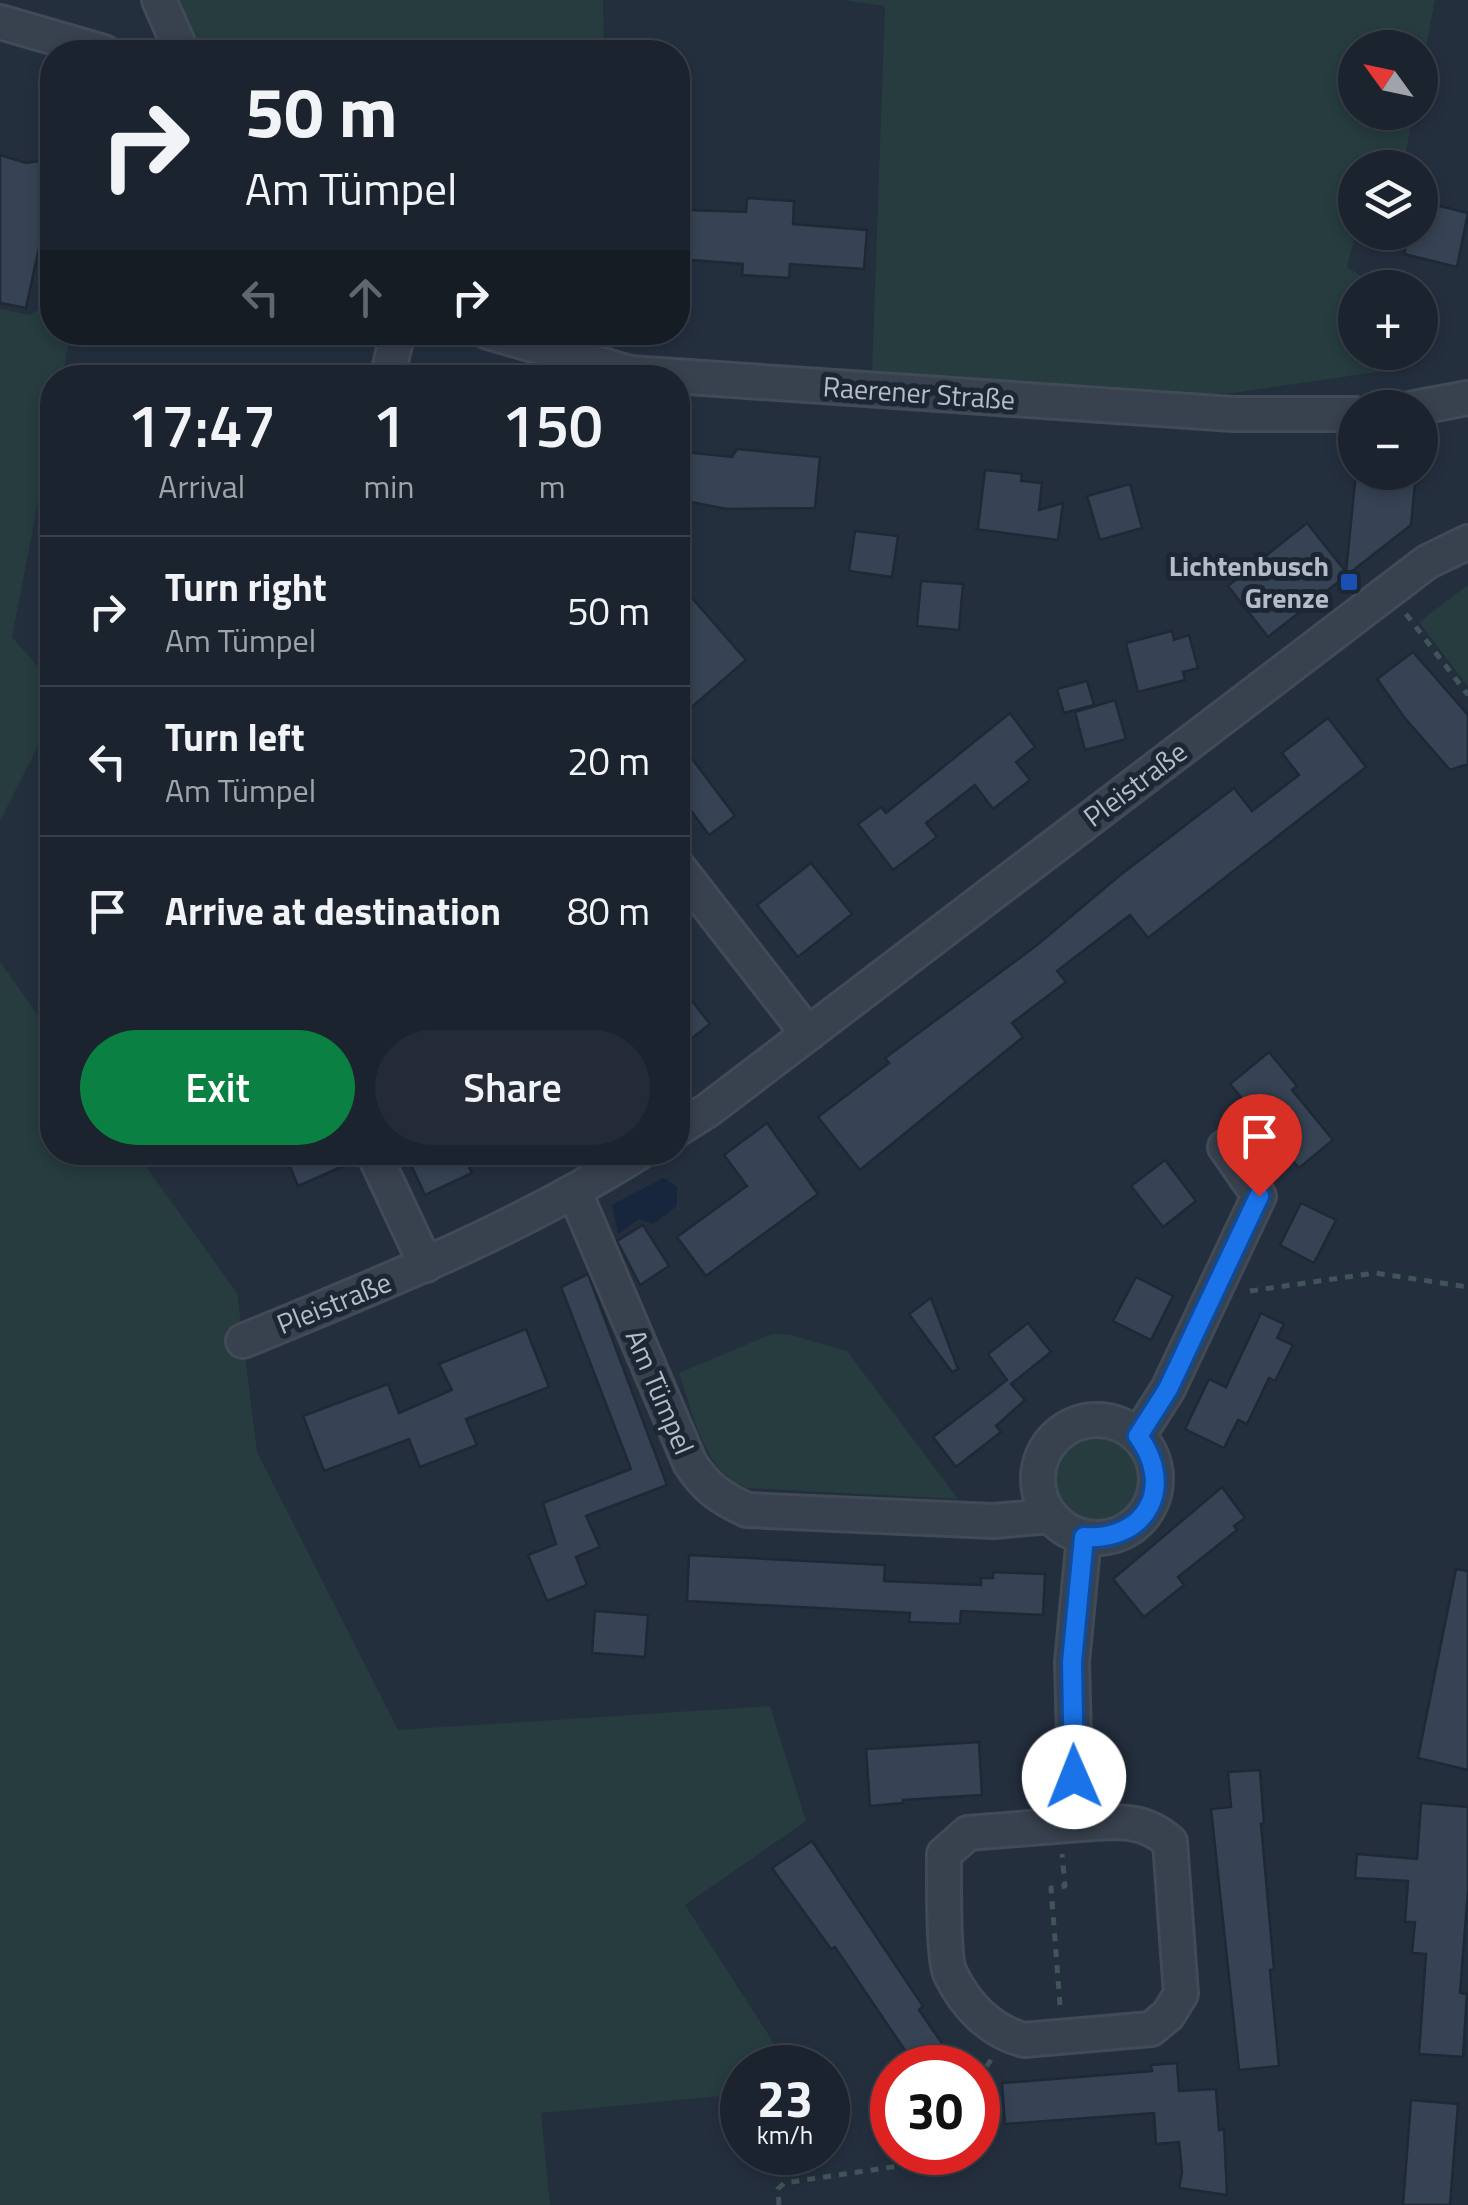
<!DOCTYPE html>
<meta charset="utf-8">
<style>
:root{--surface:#1b232e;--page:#242b36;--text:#f1f3f6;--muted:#a0a4aa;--line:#39404a;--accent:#0b8043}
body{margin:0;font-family:"Titillium Web",sans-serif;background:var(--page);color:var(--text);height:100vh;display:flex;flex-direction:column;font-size:38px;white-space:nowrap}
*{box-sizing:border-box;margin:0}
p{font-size:32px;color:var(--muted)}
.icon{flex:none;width:55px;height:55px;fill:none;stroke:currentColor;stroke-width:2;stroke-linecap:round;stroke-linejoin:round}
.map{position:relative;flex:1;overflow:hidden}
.sheet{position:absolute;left:40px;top:365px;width:650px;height:800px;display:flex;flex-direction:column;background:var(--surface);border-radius:40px;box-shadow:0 5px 15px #0003,0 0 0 2px var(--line)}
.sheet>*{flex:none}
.top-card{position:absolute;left:40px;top:40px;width:650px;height:305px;border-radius:40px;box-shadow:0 5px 15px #0003,0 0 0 2px var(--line);background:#1b232e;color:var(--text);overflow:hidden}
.needle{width:65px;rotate:303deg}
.tools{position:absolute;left:1338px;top:30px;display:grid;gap:20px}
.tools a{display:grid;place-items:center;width:100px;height:100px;border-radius:50%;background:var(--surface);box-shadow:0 5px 15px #0003,0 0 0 2px var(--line);font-size:50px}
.speed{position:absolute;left:720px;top:2045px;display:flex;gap:20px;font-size:50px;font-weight:700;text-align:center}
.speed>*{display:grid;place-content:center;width:130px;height:130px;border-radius:50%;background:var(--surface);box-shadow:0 5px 15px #0003,0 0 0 2px var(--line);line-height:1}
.speed small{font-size:25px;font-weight:400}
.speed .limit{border:15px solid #d22;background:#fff;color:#111}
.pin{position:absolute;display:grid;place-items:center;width:85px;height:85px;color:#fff;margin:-102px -42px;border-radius:50% 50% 50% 0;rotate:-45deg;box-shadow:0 0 10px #0007}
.pin .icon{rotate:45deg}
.me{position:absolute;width:110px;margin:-55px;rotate:359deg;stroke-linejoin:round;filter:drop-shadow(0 0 8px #0008)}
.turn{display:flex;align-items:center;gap:35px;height:210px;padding:0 40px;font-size:45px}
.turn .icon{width:130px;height:130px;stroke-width:2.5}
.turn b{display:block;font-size:70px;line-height:85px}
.lanes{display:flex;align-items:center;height:95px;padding:0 40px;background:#0003;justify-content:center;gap:50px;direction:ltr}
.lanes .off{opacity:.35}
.eta{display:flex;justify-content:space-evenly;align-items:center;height:170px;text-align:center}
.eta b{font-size:60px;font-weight:600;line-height:70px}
.cta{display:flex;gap:20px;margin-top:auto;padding:20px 40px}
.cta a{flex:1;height:115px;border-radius:60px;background:var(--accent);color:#fff;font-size:40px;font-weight:600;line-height:115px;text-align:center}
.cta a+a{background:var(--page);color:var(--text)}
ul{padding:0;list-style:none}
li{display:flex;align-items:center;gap:30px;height:150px;padding:0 40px;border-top:2px solid var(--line)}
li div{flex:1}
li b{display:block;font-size:38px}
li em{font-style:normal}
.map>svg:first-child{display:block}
.green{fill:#263c3f}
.water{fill:#17263c}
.building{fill:#364354;stroke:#1f2835;stroke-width:2.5}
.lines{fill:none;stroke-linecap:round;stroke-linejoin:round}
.minor-casing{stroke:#414a57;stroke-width:38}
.path{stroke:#3f5557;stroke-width:5;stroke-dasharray:8 8;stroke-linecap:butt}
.minor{stroke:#38414e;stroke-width:32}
.route-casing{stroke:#114b97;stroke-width:25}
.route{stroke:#1a73e8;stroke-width:18}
.transit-dot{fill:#1a4fb4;stroke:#1d2633;stroke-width:4}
.labels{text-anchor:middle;stroke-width:10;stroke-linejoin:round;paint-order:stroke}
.street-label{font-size:28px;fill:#b4bcc9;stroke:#1d2633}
.poi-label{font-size:28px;font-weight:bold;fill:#b4bcc9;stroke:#1d2633;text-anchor:end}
</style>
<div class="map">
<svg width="1468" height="2205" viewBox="0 0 1468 2205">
<rect width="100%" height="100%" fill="#242f3e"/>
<!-- green -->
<g class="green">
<polygon points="168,0 603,0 604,52 191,52"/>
<polygon points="843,0 1435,0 1420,78 1420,48 1355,48 1355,112 1413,113 1403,167 1355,168 1356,233 1347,267 1379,287 1355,288 1355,352 1394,353 1391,370 1233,393 1144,397 872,374 885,6"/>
<polygon points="52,301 52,332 71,333 62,377 52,378 52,428 12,637 52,683 52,718 0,821 0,309 30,315"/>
<polygon points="537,333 613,333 613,352"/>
<polygon points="1468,585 1468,686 1419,622"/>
<polygon points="0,962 52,1035 52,1152 136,1153 237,1293 257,1452 398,1730 770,1706 806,1821 685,1905 789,2067 742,2068 742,2094 541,2113 550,2205 0,2205"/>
<path d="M 772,1334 L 791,1335 L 847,1351 L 958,1499 L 748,1488 C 703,1473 694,1414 679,1373 Z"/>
<circle cx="1096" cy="1479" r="44"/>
</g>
<!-- water -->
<polygon class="water" points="663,1178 677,1186 677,1206 653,1224 639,1219 618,1234 612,1205"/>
<!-- building -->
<g class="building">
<polygon points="0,155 26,163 52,159 52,245 39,248 26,308 0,303"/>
<polygon points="747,198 794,201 793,224 867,230 864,269 790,264 789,278 742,275 743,264 678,259 678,214 689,215 689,210 746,212"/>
<polygon points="1420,201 1468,213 1457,267 1404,254 1410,232 1420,232"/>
<polygon points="737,449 820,457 815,508 727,509 680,500 685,452 732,457"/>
<polygon points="985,470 1022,474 1021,481 1042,483 1039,510 1063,503 1058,540 975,529 978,528"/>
<polygon points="1356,472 1416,472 1411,525 1268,637 1228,586 1307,523 1346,572"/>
<polygon points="1130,484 1142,528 1100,540 1087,496"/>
<polygon points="855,531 898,536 892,577 849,571"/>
<polygon points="921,581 963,584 959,630 917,626"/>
<polygon points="678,582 746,660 678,719"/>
<polygon points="1172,631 1174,640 1189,635 1198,668 1183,672 1185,680 1138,692 1126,643"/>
<polygon points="1413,652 1468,715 1468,764 1450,770 1404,717 1377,679"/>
<polygon points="1087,681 1094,705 1064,713 1057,689"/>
<polygon points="1115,700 1126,739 1085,750 1075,712"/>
<polygon points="1010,713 1035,747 1016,762 1030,780 993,809 975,785 926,823 937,837 893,870 858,824 881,807 886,813"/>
<polygon points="1328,718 1366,767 1148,938 1130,915 1057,971 1066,982 1012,1023 1023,1037 860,1170 818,1117 889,1063 885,1058 1037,945 1119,876 1234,788 1252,811 1299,775 1282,753"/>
<polygon points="678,740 735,816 709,835 678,793"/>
<polygon points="811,863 852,914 798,957 757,905"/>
<polygon points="678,983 710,1024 678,1049"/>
<polygon points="1269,1052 1297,1086 1292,1090 1333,1140 1299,1168 1230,1084"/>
<polygon points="767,1123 818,1194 706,1276 677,1237 747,1186 724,1155"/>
<polygon points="284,1152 353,1152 355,1161 298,1186"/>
<polygon points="405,1152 462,1152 472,1173 425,1195"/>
<polygon points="1165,1160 1196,1201 1163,1227 1131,1186"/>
<polygon points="1301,1203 1336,1220 1314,1263 1280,1245"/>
<polygon points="643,1225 669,1266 640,1285 617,1241"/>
<polygon points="588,1274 667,1485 586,1516 600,1547 576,1557 587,1585 547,1601 528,1555 556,1544 543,1503 631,1469 561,1287"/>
<polygon points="1136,1277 1173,1296 1151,1340 1113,1321"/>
<polygon points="931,1298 958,1369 952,1372 909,1314"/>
<polygon points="1261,1313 1284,1324 1277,1338 1293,1345 1275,1381 1269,1378 1247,1424 1238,1420 1224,1448 1185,1429 1209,1379 1226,1387"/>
<polygon points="1028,1323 1051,1352 1011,1384 1025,1400 996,1426 1001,1432 956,1467 933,1437 1007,1380 988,1354"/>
<polygon points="526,1329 549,1387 466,1419 477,1445 420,1467 409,1439 324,1471 303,1416 388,1384 399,1413 452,1390 439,1364"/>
<polygon points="1222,1487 1245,1518 1234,1526 1237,1530 1178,1577 1184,1585 1144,1617 1113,1579"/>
<polygon points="689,1555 885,1565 884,1581 981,1585 981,1578 993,1578 993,1572 1045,1574 1043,1615 961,1611 960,1624 909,1622 910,1613 687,1601"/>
<polygon points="1456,1569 1468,1571 1468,1770 1418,1758"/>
<polygon points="595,1611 648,1615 645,1657 592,1653"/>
<polygon points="979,1742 982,1795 903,1800 903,1803 870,1806 866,1749"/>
<polygon points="1260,1770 1264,1824 1261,1824 1274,1969 1270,1970 1279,2066 1239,2070 1211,1809 1231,1807 1228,1772"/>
<polygon points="1421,1803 1468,1807 1468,1890 1460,1993 1467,1994 1463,2057 1419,2054 1426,1954 1412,1953 1415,1922 1405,1922 1408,1881 1355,1878 1357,1854 1417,1859"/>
<polygon points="812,1841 923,2006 919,2010 959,2068 917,2068 835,1947 831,1949 772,1868"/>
<polygon points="1177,2063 1179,2091 1216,2089 1219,2130 1224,2129 1227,2195 1179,2188 1182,2172 1179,2142 1156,2144 1154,2113 1005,2124 1002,2083 1152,2071 1151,2065"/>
<polygon points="1411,2100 1458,2104 1450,2205 1403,2205"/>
</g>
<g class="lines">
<!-- minor casing -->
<g class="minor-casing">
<g id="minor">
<polyline points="159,0 182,52"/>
<polyline points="0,22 104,52"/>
<polyline points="488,332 630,373 1233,414 1355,414"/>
<polyline points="387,378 398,332"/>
<polyline points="1414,408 1468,398"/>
<polyline points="678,867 808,1034"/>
<polyline points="678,1129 708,1110 1427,562 1468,542"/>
<polyline points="373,1152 426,1265"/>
<path d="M 575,1193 L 690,1463 C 706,1488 721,1498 747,1510 L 993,1521 L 1051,1516"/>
<path d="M 243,1341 C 379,1285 515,1231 640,1152"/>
<circle cx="1097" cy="1479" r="59"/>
<polyline points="1138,1436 1168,1389 1259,1196 1225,1147"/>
<path d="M 1080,1824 C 1115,1822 1142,1817 1170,1842 L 1181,1994 L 1168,2015 L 1151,2029 L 1024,2040 C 990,2031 965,2005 950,1973 C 943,1958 944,1875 944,1854 L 968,1833 L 1080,1824 L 1075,1777 L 1072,1662 L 1084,1537"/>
</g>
</g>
<!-- path -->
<g class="path">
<polyline points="1406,614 1468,695"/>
<polyline points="1250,1291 1375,1273 1468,1287"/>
<polyline points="1060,2005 1051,1888 1065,1886 1062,1854"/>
<polyline points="978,2080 992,2058"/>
<polyline points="779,2205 778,2189 784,2183 926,2162 932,2152"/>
</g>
<!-- minor -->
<use href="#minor" class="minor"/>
</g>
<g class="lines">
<!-- route casing -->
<g class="route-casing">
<path id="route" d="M 1074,1777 L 1072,1662 L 1084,1537 C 1148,1541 1175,1486 1138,1436 L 1168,1389 L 1259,1196"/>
</g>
<!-- route -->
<use href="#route" class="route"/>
</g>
<!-- markers -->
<rect class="transit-dot" x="1339" y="572" width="20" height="20" rx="5"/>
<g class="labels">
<!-- street labels -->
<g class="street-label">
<text transform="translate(919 393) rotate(4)" y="10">Raerener Straße</text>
<text transform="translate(1135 784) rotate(-37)" y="10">Pleistraße</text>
<text transform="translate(334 1303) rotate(-22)" y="10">Pleistraße</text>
<text transform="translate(660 1392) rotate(67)" y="10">Am Tümpel</text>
</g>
<!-- poi labels -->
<g class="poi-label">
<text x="1329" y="576">Lichtenbusch<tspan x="1329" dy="32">Grenze</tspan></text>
</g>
</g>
</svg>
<div class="tools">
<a><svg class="needle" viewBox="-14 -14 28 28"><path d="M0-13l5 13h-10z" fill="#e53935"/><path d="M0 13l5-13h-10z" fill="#a0a4aa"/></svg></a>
<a><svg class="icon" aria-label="layers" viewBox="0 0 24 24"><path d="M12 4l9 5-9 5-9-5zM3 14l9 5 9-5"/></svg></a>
<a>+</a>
<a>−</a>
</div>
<div class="speed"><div>23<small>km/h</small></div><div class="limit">30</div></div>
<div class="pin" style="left:1259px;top:1196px;background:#d93025"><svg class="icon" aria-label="arrive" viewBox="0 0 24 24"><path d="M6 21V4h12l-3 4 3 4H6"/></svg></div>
<svg class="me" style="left:1074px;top:1777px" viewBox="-20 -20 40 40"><circle r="19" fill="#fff"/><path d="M0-13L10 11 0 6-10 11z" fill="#1a73e8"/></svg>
<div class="top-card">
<div class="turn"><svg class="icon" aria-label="right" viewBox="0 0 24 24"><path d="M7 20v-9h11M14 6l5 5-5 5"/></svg><div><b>50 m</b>Am Tümpel</div></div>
<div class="lanes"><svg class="icon off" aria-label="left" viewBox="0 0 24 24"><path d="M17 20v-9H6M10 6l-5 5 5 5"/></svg><svg class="icon off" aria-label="ahead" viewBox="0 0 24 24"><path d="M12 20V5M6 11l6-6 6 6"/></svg><svg class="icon" aria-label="right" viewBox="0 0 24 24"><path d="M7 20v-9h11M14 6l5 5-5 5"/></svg></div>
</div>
<section class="sheet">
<div class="eta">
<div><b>17:47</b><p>Arrival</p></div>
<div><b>1</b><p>min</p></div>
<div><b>150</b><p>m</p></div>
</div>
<ul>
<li><svg class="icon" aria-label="right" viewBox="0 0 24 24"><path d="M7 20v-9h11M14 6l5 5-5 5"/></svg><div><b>Turn right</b><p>Am Tümpel</p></div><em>50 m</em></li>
<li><svg class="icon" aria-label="left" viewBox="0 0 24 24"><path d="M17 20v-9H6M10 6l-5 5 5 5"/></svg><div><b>Turn left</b><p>Am Tümpel</p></div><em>20 m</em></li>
<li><svg class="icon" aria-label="arrive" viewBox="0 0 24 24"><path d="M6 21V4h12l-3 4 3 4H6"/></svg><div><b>Arrive at destination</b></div><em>80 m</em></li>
</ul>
<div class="cta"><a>Exit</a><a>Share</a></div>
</section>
</div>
